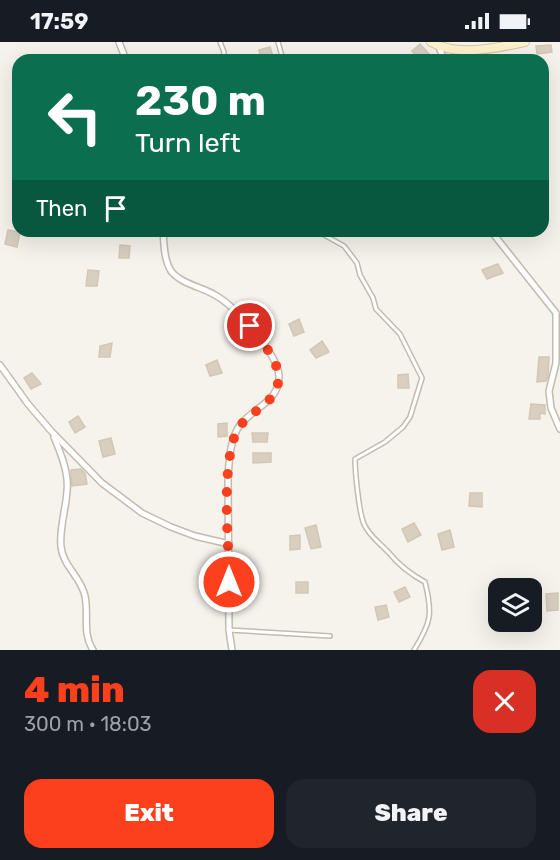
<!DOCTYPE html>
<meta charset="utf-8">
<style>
:root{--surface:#171b24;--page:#20242c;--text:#f1f3f6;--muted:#9ea1a6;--accent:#fc3f1d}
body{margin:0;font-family:Rubik,sans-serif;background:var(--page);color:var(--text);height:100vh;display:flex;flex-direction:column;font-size:22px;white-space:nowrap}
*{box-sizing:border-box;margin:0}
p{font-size:20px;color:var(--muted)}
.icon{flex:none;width:33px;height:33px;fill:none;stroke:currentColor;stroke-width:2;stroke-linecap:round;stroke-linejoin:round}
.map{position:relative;height:608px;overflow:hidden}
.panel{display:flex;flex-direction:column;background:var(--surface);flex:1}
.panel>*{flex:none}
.top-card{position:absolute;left:12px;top:12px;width:537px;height:183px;border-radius:18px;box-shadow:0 6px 24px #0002;background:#0b6e4f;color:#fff;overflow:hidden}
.controls{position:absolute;left:488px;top:536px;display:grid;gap:12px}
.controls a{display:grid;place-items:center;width:54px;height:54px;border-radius:12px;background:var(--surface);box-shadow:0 6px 24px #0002;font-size:30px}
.pin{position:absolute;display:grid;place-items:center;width:51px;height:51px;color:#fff;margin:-26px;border:3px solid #fff;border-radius:50%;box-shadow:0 2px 6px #0007}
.me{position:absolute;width:66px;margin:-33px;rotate:0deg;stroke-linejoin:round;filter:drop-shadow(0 0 4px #0008)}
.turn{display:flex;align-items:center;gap:21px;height:126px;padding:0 24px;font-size:27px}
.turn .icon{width:78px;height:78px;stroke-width:2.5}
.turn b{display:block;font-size:42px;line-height:51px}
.then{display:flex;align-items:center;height:57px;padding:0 24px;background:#0003;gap:12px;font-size:22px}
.round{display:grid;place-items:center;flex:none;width:63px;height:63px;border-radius:18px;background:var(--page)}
.overview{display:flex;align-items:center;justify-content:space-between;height:102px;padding:0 24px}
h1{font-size:36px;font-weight:800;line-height:45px;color:var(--accent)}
.primary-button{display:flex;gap:12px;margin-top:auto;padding:12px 24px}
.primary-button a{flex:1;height:69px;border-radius:18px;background:var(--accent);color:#fff;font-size:24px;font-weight:800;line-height:69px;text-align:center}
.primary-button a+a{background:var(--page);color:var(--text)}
.status{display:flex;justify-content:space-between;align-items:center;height:42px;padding:0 30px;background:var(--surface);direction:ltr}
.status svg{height:16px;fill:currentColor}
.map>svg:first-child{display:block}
.building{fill:#d8cfc1;stroke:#d3c7b4;stroke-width:1.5}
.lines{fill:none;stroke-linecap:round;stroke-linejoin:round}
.service-casing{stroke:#c2bbae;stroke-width:6}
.minor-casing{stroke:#c2bbae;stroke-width:8}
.secondary-casing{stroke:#d6c79b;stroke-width:10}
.service{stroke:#fff;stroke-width:3}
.minor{stroke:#fff;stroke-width:5}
.secondary{stroke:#fff3cd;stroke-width:8}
.route{stroke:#fc3f1d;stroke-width:10;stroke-dasharray:0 18}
</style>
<div class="status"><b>17:59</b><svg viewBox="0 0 49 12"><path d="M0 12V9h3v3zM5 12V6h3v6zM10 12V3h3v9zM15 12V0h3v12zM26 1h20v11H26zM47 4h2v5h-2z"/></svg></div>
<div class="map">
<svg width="560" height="608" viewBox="0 0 560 608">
<rect width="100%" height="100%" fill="#f6f3ec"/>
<!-- building -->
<g class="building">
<polygon points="420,2 431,14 426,18 420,18 412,9"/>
<polygon points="551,3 552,10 537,12 536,4"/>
<polygon points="270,5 274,18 261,18 259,8"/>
<polygon points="8,188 20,190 17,205 5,202"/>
<polygon points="120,203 130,204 129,216 119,216"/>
<polygon points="498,222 503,231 487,237 482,228"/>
<polygon points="88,228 99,229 97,244 86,244"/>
<polygon points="299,277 304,290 294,294 289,282"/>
<polygon points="322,299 329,310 316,316 310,308"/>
<polygon points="112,301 110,315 99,315 100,304"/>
<polygon points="539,315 549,315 548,334 546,339 537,340"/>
<polygon points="217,318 222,331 210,334 206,323"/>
<polygon points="32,331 41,342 31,347 24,336"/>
<polygon points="408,332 409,346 398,346 398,333"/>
<polygon points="531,362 545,363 545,372 540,371 540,377 529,377"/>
<polygon points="78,374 85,385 75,391 69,380"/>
<polygon points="227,381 227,394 218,395 218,382"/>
<polygon points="252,391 268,391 267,400 253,400"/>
<polygon points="111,396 115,412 103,415 99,399"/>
<polygon points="253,411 271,411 271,420 253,421"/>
<polygon points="81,427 85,431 87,442 72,444 71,428"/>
<polygon points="470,451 482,451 482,465 469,464"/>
<polygon points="414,481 421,493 408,500 402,487"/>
<polygon points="316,483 321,505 311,507 305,486"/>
<polygon points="450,488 454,505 442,508 438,492"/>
<polygon points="300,493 300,507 290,508 290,494"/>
<rect x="296" y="540" width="12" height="11"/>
<polygon points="405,545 410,555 399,560 394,550"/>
<polygon points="558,551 558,568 547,569 546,552"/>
<polygon points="386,563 389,575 378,578 375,565"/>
</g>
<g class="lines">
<!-- service casing -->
<g class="service-casing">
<g id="service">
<polyline points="220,0 224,10 223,18"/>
<polyline points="278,0 283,18"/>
<path d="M 317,189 L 344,204 L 357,221 L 360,233 L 373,256 L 376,267 L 400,292 L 422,336 L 410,375 L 403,385 L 385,400 L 355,417 C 355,429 359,471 364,482 C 369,494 380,501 389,511 C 399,523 410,532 425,540 C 433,572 431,581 414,608"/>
<polyline points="229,588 330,594"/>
</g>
</g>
<!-- minor casing -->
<g class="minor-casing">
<g id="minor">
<polyline points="119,0 126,18"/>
<polyline points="439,5 444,18"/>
<path d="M 163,189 C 164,202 164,218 171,229 C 181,242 202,245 215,253 C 235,264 278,312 279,334 C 280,359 253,366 240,383 C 230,396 229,420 228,436 L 229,588 L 232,608"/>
<polyline points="491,189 556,271 556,321 549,349 551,366 560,387"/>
<polyline points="0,323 28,362 52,390 102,441 142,471 171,485 195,494 229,502"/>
<path d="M 54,395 C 61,412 69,431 67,449 C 66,467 59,487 61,505 C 63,524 81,535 85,554 C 89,573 82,591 93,608"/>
</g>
</g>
<!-- secondary casing -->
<g class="secondary-casing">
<path id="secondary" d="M 431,0 C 458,15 496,6 525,0"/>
</g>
<!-- service -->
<use href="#service" class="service"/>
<!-- minor -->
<use href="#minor" class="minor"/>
<!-- secondary -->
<use href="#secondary" class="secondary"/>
</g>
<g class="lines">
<!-- route -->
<path class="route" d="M 229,540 C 229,497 221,433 235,393 C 243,371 275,364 278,341 C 281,319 262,301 250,284"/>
</g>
</svg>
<div class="controls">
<a><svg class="icon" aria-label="layers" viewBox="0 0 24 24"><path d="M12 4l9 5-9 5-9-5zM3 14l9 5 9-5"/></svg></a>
</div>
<div class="pin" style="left:250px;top:284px;background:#d93025"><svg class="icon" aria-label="arrive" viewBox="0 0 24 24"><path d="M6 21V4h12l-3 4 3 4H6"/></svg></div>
<svg class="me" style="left:229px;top:540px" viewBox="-20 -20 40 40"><circle r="17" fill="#fc3f1d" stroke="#fff" stroke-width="3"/><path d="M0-11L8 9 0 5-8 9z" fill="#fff"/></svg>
<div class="top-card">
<div class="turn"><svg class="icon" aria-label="left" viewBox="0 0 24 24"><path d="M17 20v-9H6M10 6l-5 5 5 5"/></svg><div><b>230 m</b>Turn left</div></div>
<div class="then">Then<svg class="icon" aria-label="arrive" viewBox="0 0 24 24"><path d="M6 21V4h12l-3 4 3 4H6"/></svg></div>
</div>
</div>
<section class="panel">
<div class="overview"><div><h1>4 min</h1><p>300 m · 18:03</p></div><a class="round" style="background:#d93025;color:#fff"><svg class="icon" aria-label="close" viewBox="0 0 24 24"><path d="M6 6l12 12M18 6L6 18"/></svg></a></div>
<div class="primary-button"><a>Exit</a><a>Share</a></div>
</section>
